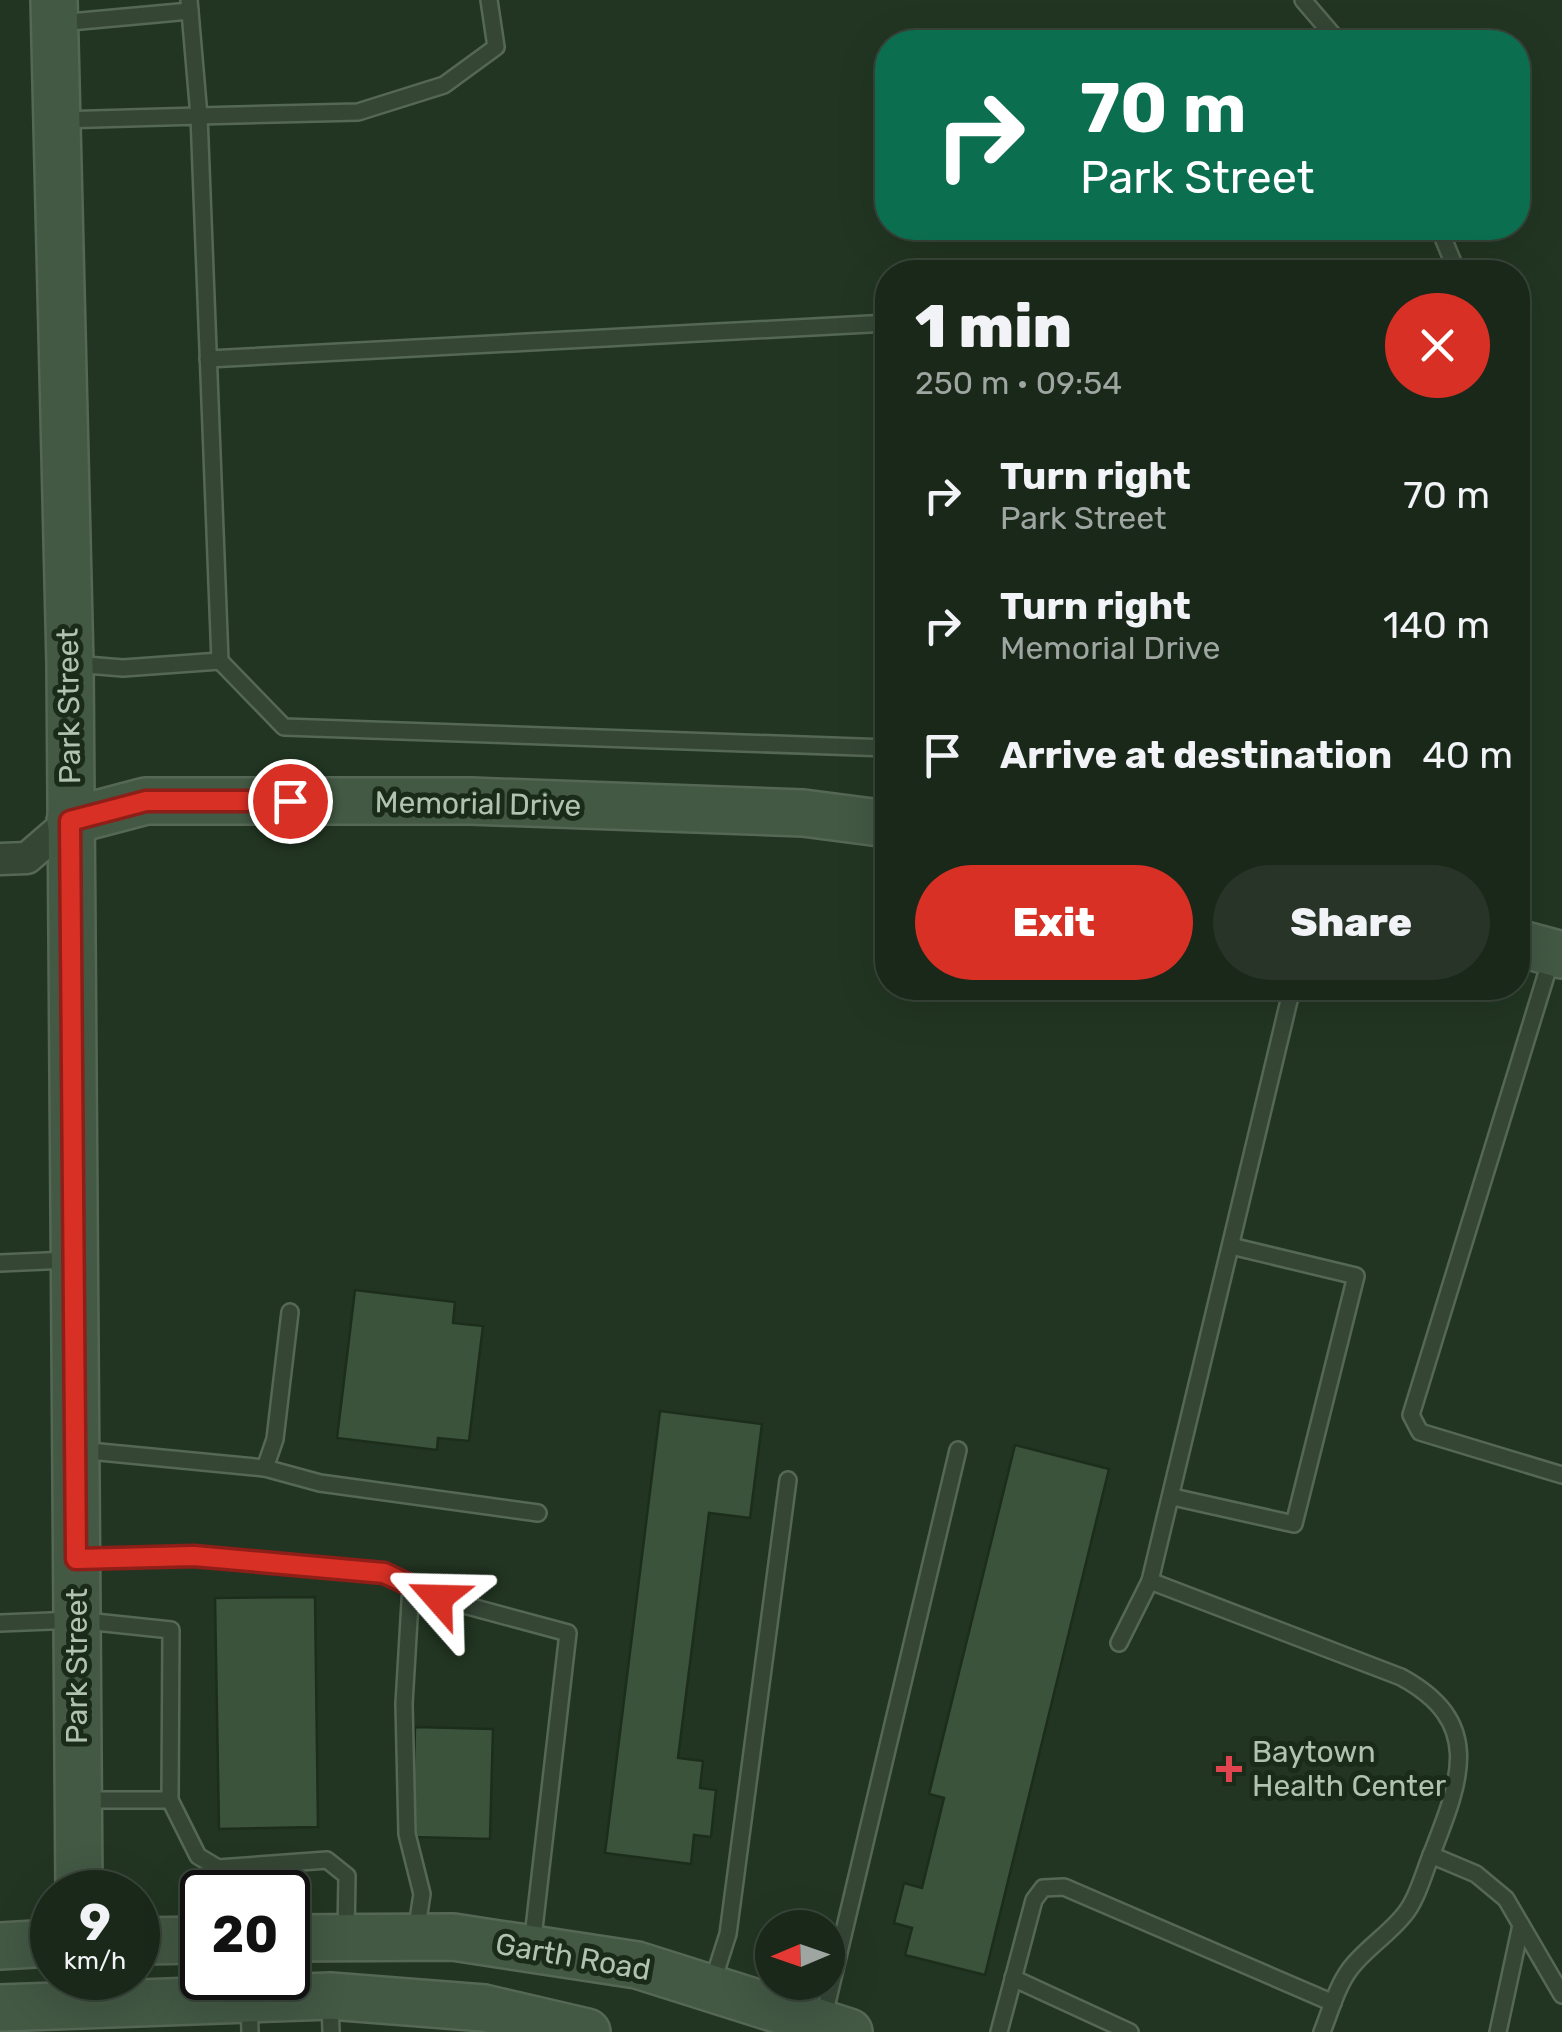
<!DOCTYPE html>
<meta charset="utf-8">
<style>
:root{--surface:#1a281a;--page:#273427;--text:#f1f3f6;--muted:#9fa6a2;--line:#384439;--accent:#d93025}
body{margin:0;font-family:Rubik,sans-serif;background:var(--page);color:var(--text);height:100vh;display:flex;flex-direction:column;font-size:38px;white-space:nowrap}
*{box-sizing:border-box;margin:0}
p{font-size:32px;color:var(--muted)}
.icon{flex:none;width:55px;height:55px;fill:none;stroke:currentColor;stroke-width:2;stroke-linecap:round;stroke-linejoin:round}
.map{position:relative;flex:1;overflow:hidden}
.side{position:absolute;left:875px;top:260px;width:655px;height:740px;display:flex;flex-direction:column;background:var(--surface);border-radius:40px;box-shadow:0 10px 40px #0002,0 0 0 2px var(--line)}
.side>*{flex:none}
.hud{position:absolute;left:875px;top:30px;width:655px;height:210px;border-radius:40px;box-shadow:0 10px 40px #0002,0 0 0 2px var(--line);background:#0b6e4f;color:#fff;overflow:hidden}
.needle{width:65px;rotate:268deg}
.controls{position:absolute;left:755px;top:1910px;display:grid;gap:20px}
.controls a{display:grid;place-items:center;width:90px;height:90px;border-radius:50%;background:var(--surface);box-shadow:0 10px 40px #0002,0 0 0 2px var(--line);font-size:50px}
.speed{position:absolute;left:30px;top:1870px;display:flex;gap:20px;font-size:50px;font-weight:700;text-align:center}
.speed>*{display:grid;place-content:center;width:130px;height:130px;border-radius:50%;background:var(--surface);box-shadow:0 10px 40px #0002,0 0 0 2px var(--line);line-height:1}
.speed small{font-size:25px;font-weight:400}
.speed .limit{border:5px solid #111;border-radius:15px;background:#fff;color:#111}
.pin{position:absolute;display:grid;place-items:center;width:85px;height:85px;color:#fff;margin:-42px;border:5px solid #fff;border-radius:50%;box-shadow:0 2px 10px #0007}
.me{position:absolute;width:110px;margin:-55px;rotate:295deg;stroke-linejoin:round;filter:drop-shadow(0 0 8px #0008)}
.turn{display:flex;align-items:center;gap:35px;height:210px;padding:0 40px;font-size:45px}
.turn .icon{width:130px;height:130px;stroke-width:2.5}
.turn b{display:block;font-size:70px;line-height:85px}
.round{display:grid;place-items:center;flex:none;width:105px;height:105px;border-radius:52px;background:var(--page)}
.overview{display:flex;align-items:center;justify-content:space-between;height:170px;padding:0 40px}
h1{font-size:60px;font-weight:800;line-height:75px}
.action{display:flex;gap:20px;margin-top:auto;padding:20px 40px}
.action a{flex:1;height:115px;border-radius:60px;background:var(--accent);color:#fff;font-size:40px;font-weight:800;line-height:115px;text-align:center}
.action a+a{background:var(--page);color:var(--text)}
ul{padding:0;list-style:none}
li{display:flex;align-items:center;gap:30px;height:130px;padding:0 40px}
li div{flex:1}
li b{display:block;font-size:38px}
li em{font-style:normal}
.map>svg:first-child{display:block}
.building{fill:#3b533b;stroke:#1c2d1c;stroke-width:2.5}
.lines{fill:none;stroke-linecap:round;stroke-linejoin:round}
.lane-casing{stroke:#556755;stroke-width:20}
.street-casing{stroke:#556755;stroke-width:35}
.secondary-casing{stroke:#556755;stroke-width:50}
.lane{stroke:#354635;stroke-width:15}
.street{stroke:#354635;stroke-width:30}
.secondary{stroke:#435944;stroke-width:45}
.route-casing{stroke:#8d1f18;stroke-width:25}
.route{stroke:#d93025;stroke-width:18}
.health-dot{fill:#e0444e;stroke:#1a2b1a;stroke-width:4}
.labels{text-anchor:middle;stroke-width:10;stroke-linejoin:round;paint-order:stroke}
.street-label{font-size:30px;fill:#afc3b0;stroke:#1a2b1a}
.poi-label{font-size:30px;fill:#afc3b0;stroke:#1a2b1a;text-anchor:start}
</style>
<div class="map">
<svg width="1562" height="2032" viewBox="0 0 1562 2032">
<rect width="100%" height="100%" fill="#223522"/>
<!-- building -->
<g class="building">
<polygon points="355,1290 455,1302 453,1323 483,1326 469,1441 438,1438 437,1450 337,1438"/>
<polygon points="660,1411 762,1424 750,1518 709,1513 678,1758 703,1761 700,1788 716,1790 711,1837 694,1835 691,1864 605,1853"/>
<polygon points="1015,1445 1109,1469 985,1975 905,1955 912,1928 894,1923 904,1883 922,1888 944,1798 929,1794"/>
<polygon points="315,1597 318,1827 219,1829 215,1598"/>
<polygon points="415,1727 493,1729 490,1839 412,1837"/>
</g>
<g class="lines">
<!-- lane casing -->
<g class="lane-casing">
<g id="lane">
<polyline points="189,0 199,116 358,112 444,85 496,47 489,0"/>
<polyline points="1303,0 1339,42"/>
<polyline points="59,23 190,11"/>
<polyline points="59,120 199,116 220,661 123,668 74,664"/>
<polyline points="1439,228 1457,272"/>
<polyline points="208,359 888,323"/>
<polyline points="220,661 284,727 888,748"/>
<polyline points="1552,956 1411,1415 1420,1432 1562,1475"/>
<polyline points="0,1263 69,1260"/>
<polyline points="79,1450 265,1468 275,1439 290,1312"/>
<polyline points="265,1468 320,1483 538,1513"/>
<polyline points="1173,1497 1294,1524 1356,1276 1231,1246"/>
<polyline points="82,1559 194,1556 384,1573 438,1598 568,1633 532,1946"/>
<polyline points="1150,1581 1292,988"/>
<polyline points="411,1585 404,1704 407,1834 422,1894 416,1933"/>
<polyline points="0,1623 76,1620 171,1630 170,1800 198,1856 218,1868 222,1892"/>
<path d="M 1119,1643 L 1150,1581 L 1401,1677 C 1484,1722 1461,1779 1432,1853 C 1424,1872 1417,1900 1404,1915 C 1388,1935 1365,1949 1350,1969 C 1337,1986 1330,2012 1322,2032"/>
<polyline points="84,1800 170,1800"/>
<polyline points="1431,1855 1476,1874 1506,1899 1562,1995"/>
<polyline points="218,1868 327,1860 347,1876 346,1933"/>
<polyline points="1013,1978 1130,2032"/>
<polyline points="712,1984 728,1934 788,1480"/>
<polyline points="249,2001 250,2032"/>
<polyline points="330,2001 331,2032"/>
<polyline points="823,2020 958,1450"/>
<polyline points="999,2032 1034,1900 1043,1888 1064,1887 1333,2003"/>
<polyline points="1498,2032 1521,1925"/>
</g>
</g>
<!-- street casing -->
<g class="street-casing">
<polyline id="street" points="0,859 27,858 70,821"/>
</g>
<!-- secondary casing -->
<g class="secondary-casing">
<g id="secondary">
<polyline points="54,0 70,664 79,1892"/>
<polyline points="70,821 146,801 471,801 803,813 888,824"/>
<polyline points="1518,943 1562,955"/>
<polyline points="288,1938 453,1937 637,1965 849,2032"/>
<polyline points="138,1941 202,1940"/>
<polyline points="0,1946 52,1943"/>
<polyline points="0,2008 330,1996 484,2008 587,2032"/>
</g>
</g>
<!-- lane -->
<use href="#lane" class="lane"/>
<!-- street -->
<use href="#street" class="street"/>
<!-- secondary -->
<use href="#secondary" class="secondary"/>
</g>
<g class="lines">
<!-- route casing -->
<g class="route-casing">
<polyline id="route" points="290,801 146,801 70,821 76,1559 194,1556 384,1573 438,1598"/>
</g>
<!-- route -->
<use href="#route" class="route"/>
</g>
<!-- markers -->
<path class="health-dot" d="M1224 1754h10v10h10v10h-10v10h-10v-10h-10v-10h10z"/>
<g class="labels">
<!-- street labels -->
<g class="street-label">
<text transform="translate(69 706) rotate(-91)" y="10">Park Street</text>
<text transform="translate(478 804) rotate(1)" y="10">Memorial Drive</text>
<text transform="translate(77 1666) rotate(-90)" y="10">Park Street</text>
<text transform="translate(573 1957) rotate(10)" y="10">Garth Road</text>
</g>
<!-- poi labels -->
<g class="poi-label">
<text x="1252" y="1762">Baytown<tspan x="1252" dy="34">Health Center</tspan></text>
</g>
</g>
</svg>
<div class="controls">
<a><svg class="needle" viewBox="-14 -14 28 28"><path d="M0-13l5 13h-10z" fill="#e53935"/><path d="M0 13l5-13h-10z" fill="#9fa6a2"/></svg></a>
</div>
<div class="speed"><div>9<small>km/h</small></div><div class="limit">20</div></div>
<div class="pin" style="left:290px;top:801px;background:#d93025"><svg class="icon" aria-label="arrive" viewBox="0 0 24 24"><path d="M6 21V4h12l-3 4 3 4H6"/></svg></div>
<svg class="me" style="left:438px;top:1598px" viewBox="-20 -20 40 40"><path d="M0-17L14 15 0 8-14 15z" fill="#d93025" stroke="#fff" stroke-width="4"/></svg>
<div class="hud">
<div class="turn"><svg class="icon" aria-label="right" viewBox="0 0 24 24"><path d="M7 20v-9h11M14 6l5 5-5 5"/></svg><div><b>70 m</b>Park Street</div></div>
</div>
<section class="side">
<div class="overview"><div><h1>1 min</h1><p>250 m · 09:54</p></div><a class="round" style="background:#d93025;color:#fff"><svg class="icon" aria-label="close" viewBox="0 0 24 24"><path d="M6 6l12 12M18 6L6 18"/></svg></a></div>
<ul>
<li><svg class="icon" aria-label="right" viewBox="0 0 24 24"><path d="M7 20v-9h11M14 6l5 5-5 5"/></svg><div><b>Turn right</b><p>Park Street</p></div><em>70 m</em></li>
<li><svg class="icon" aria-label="right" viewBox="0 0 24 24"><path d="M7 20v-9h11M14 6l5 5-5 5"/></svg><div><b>Turn right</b><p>Memorial Drive</p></div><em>140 m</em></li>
<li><svg class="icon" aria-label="arrive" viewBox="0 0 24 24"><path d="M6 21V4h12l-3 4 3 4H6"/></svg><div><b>Arrive at destination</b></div><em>40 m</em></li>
</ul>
<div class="action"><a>Exit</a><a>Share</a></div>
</section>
</div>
